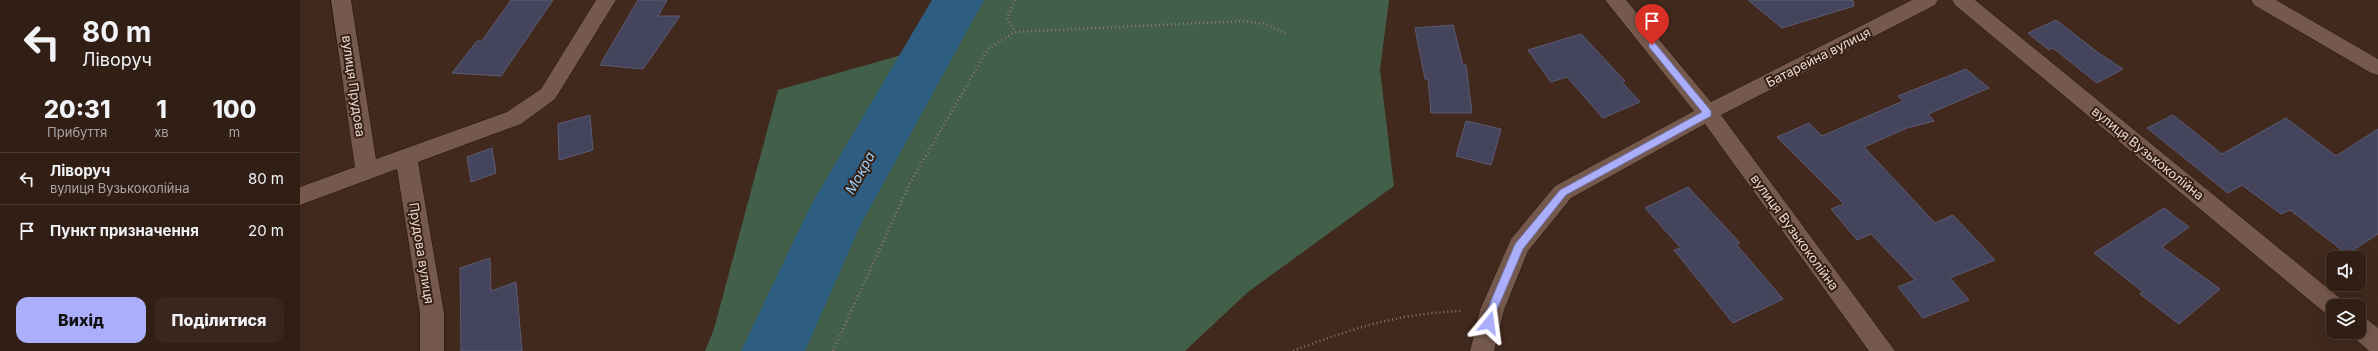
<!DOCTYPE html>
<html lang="uk">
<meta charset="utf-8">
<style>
:root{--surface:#311f16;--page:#39271f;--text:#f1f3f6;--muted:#a8a2a1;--line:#4c3d35;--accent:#abaffb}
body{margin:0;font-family:Inter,sans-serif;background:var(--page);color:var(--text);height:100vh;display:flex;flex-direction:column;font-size:15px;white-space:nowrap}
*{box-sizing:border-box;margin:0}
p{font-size:13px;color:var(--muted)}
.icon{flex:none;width:22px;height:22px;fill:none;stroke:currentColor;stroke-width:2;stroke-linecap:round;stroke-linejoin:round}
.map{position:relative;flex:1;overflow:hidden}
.drawer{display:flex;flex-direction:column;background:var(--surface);width:300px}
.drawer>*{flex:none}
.top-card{background:#311f16;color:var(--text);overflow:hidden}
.fabs{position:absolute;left:2026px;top:251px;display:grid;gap:8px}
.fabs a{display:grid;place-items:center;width:40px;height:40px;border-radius:8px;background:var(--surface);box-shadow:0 4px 16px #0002,0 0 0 1px var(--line);font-size:20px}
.pin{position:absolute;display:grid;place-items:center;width:34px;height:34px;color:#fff;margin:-41px -17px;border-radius:50% 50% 50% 0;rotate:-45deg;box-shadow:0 0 4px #0007}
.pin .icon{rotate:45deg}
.me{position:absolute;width:44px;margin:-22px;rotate:16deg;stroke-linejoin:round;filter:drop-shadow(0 0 3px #0008)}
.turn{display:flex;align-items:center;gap:14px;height:84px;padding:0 16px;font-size:18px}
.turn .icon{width:52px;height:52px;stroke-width:2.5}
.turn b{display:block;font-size:28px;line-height:34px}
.eta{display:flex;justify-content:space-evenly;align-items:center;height:68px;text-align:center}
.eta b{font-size:24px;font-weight:800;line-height:28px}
.action{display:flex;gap:8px;margin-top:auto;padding:8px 16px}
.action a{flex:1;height:46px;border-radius:12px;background:var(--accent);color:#111;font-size:16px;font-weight:800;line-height:46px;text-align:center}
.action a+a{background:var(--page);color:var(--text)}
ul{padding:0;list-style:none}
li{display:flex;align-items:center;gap:12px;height:52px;padding:0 16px;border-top:1px solid var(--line)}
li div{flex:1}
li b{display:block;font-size:15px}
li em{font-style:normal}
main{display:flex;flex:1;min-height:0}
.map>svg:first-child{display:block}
.green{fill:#425f49}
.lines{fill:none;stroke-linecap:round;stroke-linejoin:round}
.river{fill:#2d5e81;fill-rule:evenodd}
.building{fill:#45445d;stroke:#5c5b75}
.minor-casing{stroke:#271106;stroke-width:1}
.path{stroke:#8b776d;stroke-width:2.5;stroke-dasharray:1 3;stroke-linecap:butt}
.minor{fill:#75594c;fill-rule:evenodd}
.route{fill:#abaffb;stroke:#6f72a3}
.labels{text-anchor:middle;stroke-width:4;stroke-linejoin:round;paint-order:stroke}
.street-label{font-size:13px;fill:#e9d8d1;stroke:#361f13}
.water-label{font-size:14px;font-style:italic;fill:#96cffb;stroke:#361f13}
</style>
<main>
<section class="drawer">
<div class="top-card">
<div class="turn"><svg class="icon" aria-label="left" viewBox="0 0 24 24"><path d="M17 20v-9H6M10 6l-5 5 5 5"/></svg><div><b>80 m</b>Ліворуч</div></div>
</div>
<div class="eta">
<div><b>20:31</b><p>Прибуття</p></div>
<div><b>1</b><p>хв</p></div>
<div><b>100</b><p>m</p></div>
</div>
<ul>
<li><svg class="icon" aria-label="left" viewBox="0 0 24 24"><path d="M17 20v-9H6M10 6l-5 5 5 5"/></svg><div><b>Ліворуч</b><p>вулиця Вузькоколійна</p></div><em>80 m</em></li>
<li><svg class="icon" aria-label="arrive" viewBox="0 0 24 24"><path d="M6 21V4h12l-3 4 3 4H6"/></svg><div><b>Пункт призначення</b></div><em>20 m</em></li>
</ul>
<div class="action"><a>Вихід</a><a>Поділитися</a></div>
</section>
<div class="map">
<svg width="2078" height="351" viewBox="0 0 2078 351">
<rect width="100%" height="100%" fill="#41291d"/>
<!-- green -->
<polygon class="green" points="680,0 1089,0 1080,70 1094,186 948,292 885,351 405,351 414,329 478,90 658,39"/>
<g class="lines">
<!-- river -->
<polygon class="river" points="632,0 684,0 560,226 505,351 441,351 512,203"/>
</g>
<!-- building -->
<g class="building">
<polygon points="211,0 253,0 201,76 152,73 177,41 182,41"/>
<polygon points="338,0 367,0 358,16 380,16 343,69 300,65"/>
<polygon points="1448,0 1553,0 1554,6 1482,28"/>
<polygon points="1756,20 1800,54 1823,69 1797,83 1753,48 1749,50 1728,33"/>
<polygon points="1153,25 1163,65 1166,65 1172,113 1131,113 1128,79 1125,79 1115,28"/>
<polygon points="1281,34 1325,81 1322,82 1340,102 1303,118 1267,77 1251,82 1228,50"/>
<polygon points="1666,69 1689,88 1628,114 1634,121 1607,128 1564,147 1635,223 1653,215 1695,260 1650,278 1669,300 1623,318 1598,287 1615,280 1571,234 1557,240 1531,209 1544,204 1477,137 1509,123 1522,136 1603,101 1598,96"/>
<polygon points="290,115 293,150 259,160 258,124"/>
<polygon points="1873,115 1922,154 1986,118 2036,156 2078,129 2078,234 2047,254 1990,210 1981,214 1942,185 1928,193 1847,128"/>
<polygon points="1166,121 1201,129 1191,165 1156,156"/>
<polygon points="192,148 196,173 171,182 167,157"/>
<polygon points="1388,187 1440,243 1436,244 1483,299 1433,323 1374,250 1381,248 1345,208"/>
<polygon points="1864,208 1889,227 1862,247 1920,289 1879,324 1840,294 1843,292 1794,253"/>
<polygon points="190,258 191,291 216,282 222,351 161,351 160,268"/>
</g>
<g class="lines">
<!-- minor casing -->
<g class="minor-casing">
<g id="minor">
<polygon points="31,0 51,0 76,159 207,112 241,89 296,0 316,0 255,99 221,124 118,162 144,313 144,351 120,351 120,313 97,169 0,205 0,187 55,167"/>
<polygon points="1305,0 1326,0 1411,102 1612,0 1638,0 1635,5 1421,115 1595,351 1569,351 1405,124 1271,198 1228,251 1204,310 1194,351 1170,351 1180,310 1211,239 1255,186 1394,111"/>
<polygon points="1652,0 1675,0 2041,299 2045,306 2033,306 2033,316 2025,313 1655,5"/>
<polygon points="1951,0 1976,0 2078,59 2078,75 2071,73 1954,5"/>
<polygon points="2059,316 2068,320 2078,328 2078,351 2069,351 2050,334 2049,332 2059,332"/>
</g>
</g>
<!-- path -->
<g class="path">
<polyline points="715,0 707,18 715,32"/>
<polyline points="533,351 610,183 688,49 715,32 943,21 966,24 987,34"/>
<path d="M 993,351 C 1050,329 1100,313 1162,311"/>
</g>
<!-- minor -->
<use href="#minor" class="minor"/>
</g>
<!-- route -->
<polygon class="route" points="1352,42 1355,43 1411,111 1411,116 1266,195 1223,249 1197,310 1192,326 1185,326 1184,323 1187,310 1215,244 1260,190 1402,112 1349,47 1349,43"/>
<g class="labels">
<!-- street labels -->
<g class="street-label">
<text transform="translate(1518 57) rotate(-27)" y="5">Батарейна вулиця</text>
<text transform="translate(54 86) rotate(82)" y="5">вулиця Прудова</text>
<text transform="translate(1848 153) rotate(39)" y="5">вулиця Вузькоколійна</text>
<text transform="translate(1495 232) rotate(54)" y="5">вулиця Вузькоколійна</text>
<text transform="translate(122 253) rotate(81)" y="5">Прудова вулиця</text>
</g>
<!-- water labels -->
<g class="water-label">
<text transform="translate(560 173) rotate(-61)" y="5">Мокра</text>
</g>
</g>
</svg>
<div class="fabs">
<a><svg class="icon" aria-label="sound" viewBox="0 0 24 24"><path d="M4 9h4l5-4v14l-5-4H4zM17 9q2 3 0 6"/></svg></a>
<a><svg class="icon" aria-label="layers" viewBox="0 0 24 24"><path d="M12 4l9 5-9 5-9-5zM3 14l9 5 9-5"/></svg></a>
</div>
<div class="pin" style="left:1352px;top:45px;background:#d93025"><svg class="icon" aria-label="arrive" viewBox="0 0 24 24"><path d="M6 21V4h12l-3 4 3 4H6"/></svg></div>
<svg class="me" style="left:1189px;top:323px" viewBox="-20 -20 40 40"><path d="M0-17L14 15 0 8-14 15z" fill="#abaffb" stroke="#fff" stroke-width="4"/></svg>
</div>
</main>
